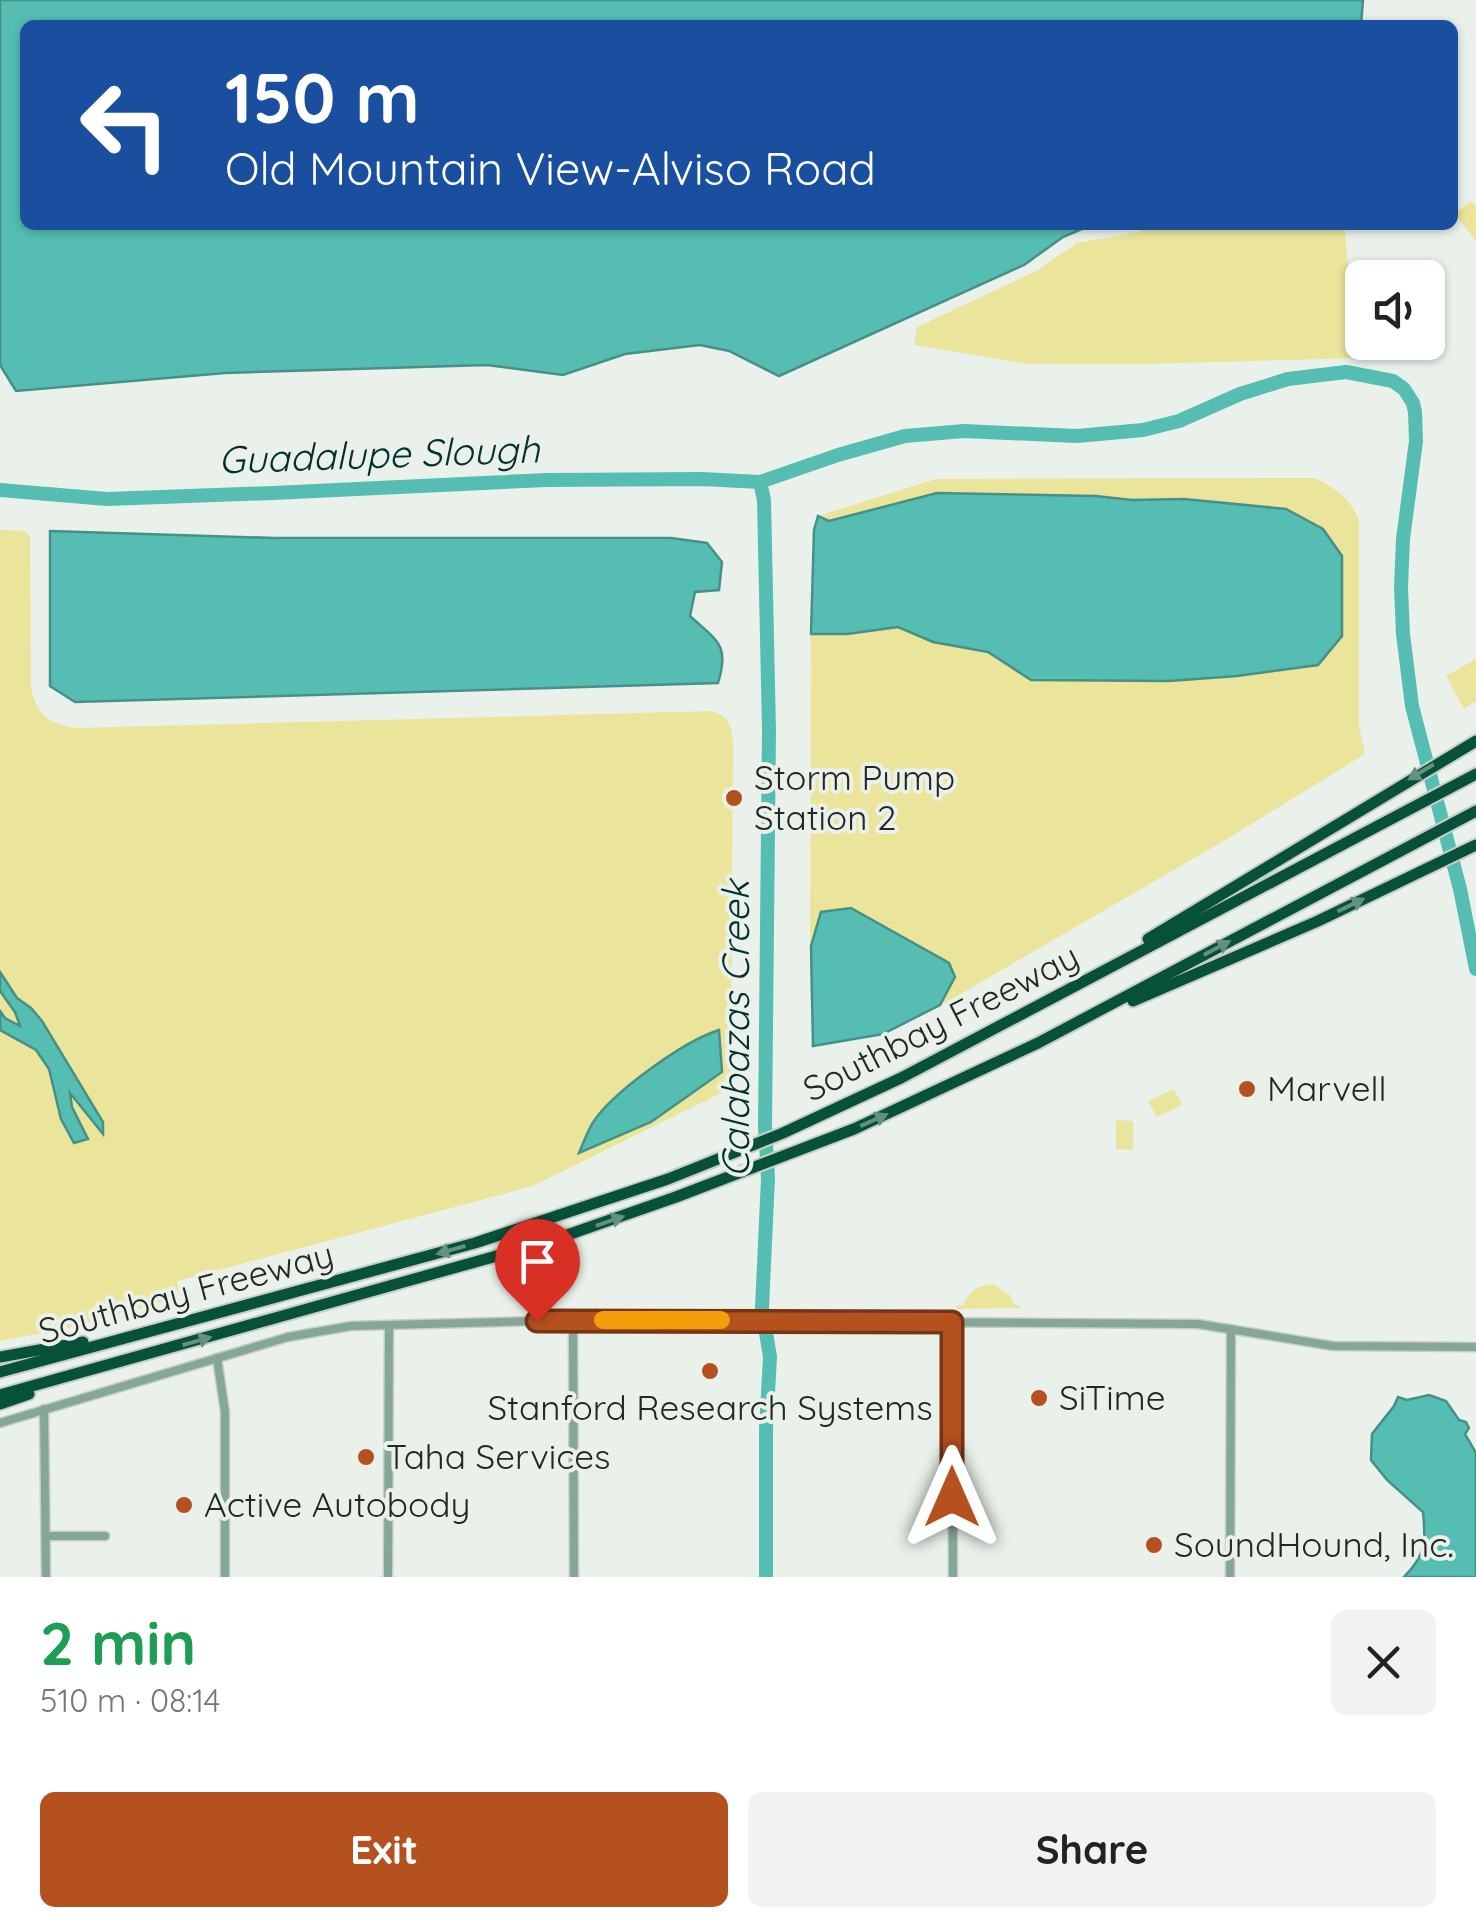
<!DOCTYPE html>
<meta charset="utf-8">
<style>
:root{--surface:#fff;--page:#f2f2f2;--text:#222;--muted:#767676;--accent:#b5511e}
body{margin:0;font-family:Quicksand,sans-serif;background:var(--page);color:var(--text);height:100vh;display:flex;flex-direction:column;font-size:38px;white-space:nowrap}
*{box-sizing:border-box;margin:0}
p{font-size:32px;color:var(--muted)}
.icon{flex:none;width:55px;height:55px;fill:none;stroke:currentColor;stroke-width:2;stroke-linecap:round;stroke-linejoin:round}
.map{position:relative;height:1577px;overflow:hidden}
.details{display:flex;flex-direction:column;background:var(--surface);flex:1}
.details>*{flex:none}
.hud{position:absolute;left:20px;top:20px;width:1438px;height:210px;border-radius:15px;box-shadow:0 2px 8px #0004;background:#1a4fa0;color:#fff;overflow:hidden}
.buttons{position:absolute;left:1345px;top:260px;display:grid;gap:20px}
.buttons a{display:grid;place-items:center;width:100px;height:100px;border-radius:15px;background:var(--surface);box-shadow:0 2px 8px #0004;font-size:50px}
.pin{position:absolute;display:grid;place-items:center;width:85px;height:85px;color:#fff;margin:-102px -42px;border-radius:50% 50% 50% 0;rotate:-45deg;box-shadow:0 0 10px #0007}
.pin .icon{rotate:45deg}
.me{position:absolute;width:110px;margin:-55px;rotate:0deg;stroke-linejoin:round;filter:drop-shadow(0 0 8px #0008)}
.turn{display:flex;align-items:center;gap:35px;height:210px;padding:0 40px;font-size:45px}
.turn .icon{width:130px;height:130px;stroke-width:2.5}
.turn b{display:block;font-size:70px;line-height:85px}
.round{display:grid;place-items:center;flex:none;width:105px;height:105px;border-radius:15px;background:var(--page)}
.summary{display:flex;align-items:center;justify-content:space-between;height:170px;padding:0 40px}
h1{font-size:60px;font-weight:700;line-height:75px;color:#1e9e55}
.action{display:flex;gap:20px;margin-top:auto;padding:20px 40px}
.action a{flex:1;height:115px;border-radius:15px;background:var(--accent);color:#fff;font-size:40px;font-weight:700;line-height:115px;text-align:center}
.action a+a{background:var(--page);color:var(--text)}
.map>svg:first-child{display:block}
.green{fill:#eae59a}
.water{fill:#56bdb2;stroke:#479088;stroke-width:2.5}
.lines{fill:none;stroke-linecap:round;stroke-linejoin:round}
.river{stroke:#56bdb2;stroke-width:14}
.minor-casing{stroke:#c7cdc7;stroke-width:11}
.highway-casing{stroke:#c7cdc7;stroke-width:15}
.minor{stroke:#85a797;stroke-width:8}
.highway{stroke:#07513a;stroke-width:11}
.oneway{fill:#629180}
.route-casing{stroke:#763514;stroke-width:25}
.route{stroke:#b5511e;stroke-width:18}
.slow{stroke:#f59e0b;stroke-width:18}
.poi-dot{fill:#b5511e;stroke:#eaf1ea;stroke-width:4}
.labels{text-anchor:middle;stroke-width:8;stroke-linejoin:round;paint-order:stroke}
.poi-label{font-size:35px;fill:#252725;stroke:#eaf1ea;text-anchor:start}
.street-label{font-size:35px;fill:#252725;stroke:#eaf1ea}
.water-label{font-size:38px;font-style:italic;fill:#00312d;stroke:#eaf1ea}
</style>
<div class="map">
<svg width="1476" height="1577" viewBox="0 0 1476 1577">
<rect width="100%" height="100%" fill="#eaf1ea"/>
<!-- green -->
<g class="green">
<polygon points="1471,201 1476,207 1476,241 1457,217 1453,220 1453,212 1454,214"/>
<polygon points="1156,225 1344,225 1357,358 1145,364 1028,364 914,345 917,327 1038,270 1077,243 1139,232"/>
<path d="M 1315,478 C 1337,489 1348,497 1359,519 L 1359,726 L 1365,754 L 1227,839 L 940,1006 L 883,1034 L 813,1046 L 810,978 L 811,634 L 814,530 L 818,516 L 936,479 Z"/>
<path d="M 0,530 L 25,531 L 30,536 L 31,688 C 37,715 49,724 76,728 L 712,711 C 729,717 731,724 733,741 L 731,1088 L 533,1186 L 177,1281 L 179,1298 L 68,1328 L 0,1341 Z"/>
<polygon points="1476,659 1476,701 1464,709 1446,676"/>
<polygon points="1174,1089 1182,1105 1157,1117 1148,1101"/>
<polygon points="1116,1120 1133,1121 1133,1150 1116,1149"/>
<path d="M 993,1284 L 1011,1296 L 1014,1305 L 1020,1305 L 1020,1308 L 957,1309 L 957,1305 L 963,1305 C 971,1290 976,1286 993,1284 Z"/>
</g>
<!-- water -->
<g class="water">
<polygon points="0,0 1363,0 1361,25 25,25 25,225 1091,225 1063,237 1024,265 779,376 729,351 700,345 625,354 563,375 487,365 225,373 16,391 0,365"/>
<polygon points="937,493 1096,496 1132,500 1184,499 1286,509 1323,529 1342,556 1342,636 1318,665 1237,676 1169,681 1031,680 988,652 933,642 898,627 847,634 811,634 814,530 818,516 829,521"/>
<path d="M 50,531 L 275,538 L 671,538 L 707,543 L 722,562 L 719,590 L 695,592 L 690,616 C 717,641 730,644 718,683 L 75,702 L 50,686 Z"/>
<polygon points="851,908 949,963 955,977 940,1005 883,1034 813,1046 811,946 821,912"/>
<polygon points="0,972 17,998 31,1008 42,1021 103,1122 103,1134 70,1093 72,1107 88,1139 74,1143 61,1119 49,1069 36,1050 0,1030 0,1011 5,1018 20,1026 15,1012 0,991"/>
<path d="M 719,1030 L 722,1072 L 651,1122 L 579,1153 C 583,1143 587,1133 592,1124 C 611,1093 684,1041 719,1030 Z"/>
<path d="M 1429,1395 L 1446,1401 L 1459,1420 L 1466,1422 L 1469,1428 L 1465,1434 L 1476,1453 L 1476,1577 L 1404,1577 C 1426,1555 1426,1541 1423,1512 L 1387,1480 L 1371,1460 L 1372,1434 L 1394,1406 L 1398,1397 L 1407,1400 Z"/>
</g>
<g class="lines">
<!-- river -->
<g class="river">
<polyline points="760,482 764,500 769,730 765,1126 768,1178 762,1308 770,1357 766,1429 766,1577"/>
<polyline points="0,490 107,499 273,493 547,480 702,479 760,482 838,455 905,436 964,431 1077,436 1143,430 1179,421 1240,394 1288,379 1346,372 1393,381 1404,389 1413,403 1415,412 1416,441 1403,539 1401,587 1403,634 1412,706 1460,889 1476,969"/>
</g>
<!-- minor casing -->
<g class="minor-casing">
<g id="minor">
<polyline points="573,1320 574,1577"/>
<polyline points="952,1322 953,1577"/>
<polyline points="217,1358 225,1412 225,1577"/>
<polyline points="44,1409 46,1577"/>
<polyline points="0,1423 288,1337 351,1326 573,1320 1198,1324 1333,1346 1476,1347"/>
<polyline points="46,1536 105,1536"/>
<polyline points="388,1577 389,1325"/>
<polyline points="1230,1577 1231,1329"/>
</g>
</g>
<!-- highway casing -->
<g class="highway-casing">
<g id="highway">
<polyline points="1148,939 1476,741"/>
<polyline points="1133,1001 1318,921 1476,845"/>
<polyline points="0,1357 83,1342"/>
<polyline points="0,1372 475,1243 668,1179 783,1133 901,1078 1476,774"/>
<polyline points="0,1395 550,1241 676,1197 854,1129 1038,1043 1476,811"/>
<polyline points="0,1404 29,1394"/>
</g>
</g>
<!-- minor -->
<use href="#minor" class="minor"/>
<!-- highway -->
<use href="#highway" class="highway"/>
</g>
<!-- one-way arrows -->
<defs><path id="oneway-solid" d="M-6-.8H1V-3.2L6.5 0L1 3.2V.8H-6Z" transform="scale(2.5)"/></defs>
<g class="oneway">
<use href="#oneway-solid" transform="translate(1421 772) rotate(149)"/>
<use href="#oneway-solid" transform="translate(1351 905) rotate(-26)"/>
<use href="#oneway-solid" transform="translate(1217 948) rotate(-28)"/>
<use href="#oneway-solid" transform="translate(874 1120) rotate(-24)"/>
<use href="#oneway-solid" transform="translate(610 1221) rotate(-19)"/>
<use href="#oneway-solid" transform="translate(451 1250) rotate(164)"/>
<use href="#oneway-solid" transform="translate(197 1341) rotate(-16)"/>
</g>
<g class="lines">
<!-- route casing -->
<g class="route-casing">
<polyline id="route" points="537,1321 952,1322 952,1497"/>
</g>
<!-- route -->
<use href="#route" class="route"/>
<!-- slow -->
<polyline class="slow" points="603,1320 721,1320"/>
</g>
<!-- markers -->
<g class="poi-dot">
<circle cx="734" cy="798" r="10"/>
<circle cx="1247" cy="1089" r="10"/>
<circle cx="710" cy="1371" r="10"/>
<circle cx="1039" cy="1398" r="10"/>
<circle cx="366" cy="1457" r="10"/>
<circle cx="184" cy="1505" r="10"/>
<circle cx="1154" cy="1545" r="10"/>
</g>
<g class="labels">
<!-- poi labels -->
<g class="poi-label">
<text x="754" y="790">Storm Pump<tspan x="754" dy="40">Station 2</tspan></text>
<text x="1267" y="1101">Marvell</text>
<text x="1059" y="1410">SiTime</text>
<text x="710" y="1420" text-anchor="middle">Stanford Research Systems</text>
<text x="386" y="1469">Taha Services</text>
<text x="204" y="1517">Active Autobody</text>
<text x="1174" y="1557">SoundHound, Inc.</text>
</g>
<!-- street labels -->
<g class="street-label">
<text transform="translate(941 1023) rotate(-27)" y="12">Southbay Freeway</text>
<text transform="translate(186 1293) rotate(-15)" y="12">Southbay Freeway</text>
</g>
<!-- water labels -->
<g class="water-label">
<text transform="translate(379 455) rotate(-2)" y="13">Guadalupe Slough</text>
<text transform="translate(736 1029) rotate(-90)" y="13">Calabazas Creek</text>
</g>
</g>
</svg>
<div class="buttons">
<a><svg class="icon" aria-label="sound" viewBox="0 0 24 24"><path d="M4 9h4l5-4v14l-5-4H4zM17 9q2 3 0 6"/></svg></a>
</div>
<div class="pin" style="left:537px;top:1321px;background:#d93025"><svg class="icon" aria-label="arrive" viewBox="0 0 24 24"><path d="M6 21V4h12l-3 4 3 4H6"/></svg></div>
<svg class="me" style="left:952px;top:1497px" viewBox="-20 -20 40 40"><path d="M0-17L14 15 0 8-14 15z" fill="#b5511e" stroke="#fff" stroke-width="4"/></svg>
<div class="hud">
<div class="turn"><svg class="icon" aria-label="left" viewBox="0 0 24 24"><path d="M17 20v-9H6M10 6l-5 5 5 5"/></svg><div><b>150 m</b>Old Mountain View-Alviso Road</div></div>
</div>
</div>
<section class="details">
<div class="summary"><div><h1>2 min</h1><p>510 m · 08:14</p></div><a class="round"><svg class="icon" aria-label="close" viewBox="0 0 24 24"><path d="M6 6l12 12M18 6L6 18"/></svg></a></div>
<div class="action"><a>Exit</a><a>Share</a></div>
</section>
